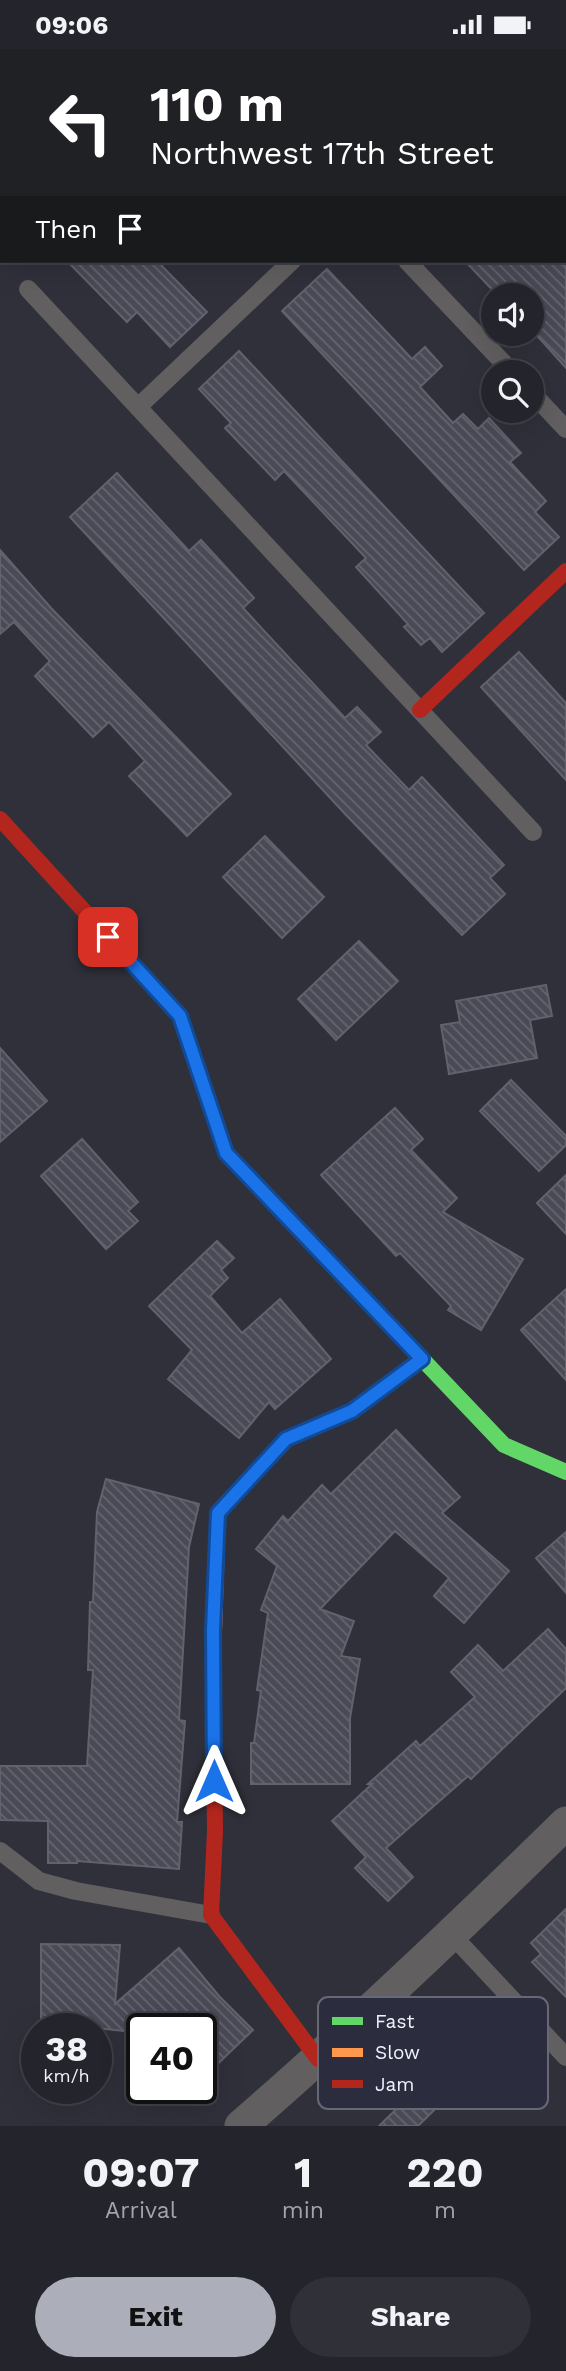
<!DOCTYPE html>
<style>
:root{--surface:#23242c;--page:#2f3038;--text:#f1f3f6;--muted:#a3a4a9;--line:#404148;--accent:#acaeb9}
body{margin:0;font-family:"Work Sans",sans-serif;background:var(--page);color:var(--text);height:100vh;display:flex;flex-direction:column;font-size:26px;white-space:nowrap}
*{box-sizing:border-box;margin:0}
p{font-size:23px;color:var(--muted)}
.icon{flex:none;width:38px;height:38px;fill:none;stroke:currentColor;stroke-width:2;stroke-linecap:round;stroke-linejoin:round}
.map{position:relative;height:2077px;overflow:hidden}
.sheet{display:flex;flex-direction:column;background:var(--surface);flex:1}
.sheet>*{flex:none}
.banner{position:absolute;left:0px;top:0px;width:567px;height:214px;box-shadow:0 7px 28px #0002,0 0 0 2px var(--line);background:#202124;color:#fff;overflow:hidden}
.controls{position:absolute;left:481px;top:234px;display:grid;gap:14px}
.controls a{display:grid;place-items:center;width:63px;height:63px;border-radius:50%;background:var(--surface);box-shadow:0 7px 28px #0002,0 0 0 2px var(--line);font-size:35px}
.speed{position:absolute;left:21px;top:1964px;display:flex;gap:14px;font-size:35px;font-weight:700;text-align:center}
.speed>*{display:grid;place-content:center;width:91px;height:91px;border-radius:50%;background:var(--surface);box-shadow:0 7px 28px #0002,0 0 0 2px var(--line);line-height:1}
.speed small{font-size:18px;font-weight:400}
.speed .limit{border:4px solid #111;border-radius:10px;background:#fff;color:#111}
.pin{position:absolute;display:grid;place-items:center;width:60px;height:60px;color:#fff;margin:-30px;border-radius:14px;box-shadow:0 4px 10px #0006}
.me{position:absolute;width:77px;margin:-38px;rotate:0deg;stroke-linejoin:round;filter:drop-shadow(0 0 5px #0008)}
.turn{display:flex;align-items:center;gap:24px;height:147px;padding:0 35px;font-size:32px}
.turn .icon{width:91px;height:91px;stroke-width:2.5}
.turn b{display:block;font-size:49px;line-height:60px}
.then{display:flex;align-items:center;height:66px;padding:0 35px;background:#0003;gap:14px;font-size:26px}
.eta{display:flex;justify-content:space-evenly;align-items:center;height:119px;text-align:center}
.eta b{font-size:42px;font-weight:700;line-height:49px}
.action{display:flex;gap:14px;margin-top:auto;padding:14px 35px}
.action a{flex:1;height:80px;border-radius:42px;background:var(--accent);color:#111;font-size:28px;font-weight:700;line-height:80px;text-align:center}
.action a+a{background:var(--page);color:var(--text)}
.status{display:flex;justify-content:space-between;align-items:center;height:49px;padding:0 35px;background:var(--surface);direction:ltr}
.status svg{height:19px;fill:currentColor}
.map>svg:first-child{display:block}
.building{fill:url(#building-back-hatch);stroke:#61626b;stroke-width:2}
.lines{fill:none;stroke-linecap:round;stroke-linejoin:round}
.lane{stroke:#625f61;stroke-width:18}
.street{stroke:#625f61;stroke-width:33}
.fast{stroke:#63d668;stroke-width:16}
.slow{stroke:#ff974d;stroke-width:16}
.jam{stroke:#b3261e;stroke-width:16}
.route-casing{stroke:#114b97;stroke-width:18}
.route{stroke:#1a73e8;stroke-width:12}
.key{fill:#2b2d3e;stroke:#666877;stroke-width:2}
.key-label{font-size:19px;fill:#f0f2fd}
</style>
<div class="status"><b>09:06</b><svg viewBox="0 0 49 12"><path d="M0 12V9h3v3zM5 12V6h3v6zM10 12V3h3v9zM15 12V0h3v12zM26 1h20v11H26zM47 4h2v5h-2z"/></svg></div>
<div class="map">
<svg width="566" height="2077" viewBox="0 0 566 2077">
<defs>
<pattern id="building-back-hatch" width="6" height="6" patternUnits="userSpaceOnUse" patternTransform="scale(1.75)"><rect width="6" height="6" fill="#494a56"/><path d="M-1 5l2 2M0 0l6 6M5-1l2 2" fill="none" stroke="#64656f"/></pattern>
</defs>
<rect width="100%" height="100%" fill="#2f303a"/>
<!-- building -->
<g class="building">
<polygon points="67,212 157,212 207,263 170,298 137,263 127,273"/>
<polygon points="465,212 566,212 566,319 532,281 532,247 498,247"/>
<polygon points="327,220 412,310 425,298 442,317 420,338 453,374 463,365 478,380 489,369 521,404 510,413 546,452 535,463 559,488 524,521 282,262"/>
<polygon points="239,302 484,564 442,603 430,589 421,596 404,578 408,575 356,518 366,509 284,422 275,431 225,379 231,374 199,340"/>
<polygon points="117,424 189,502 201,491 254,549 243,559 345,669 357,658 381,683 366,696 409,741 422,728 504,816 490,829 505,845 462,886 346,766 70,468"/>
<polygon points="0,501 51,559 231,745 187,787 129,727 145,712 109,673 93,688 35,627 50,612 14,573 0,585"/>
<polygon points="519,603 566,654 566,731 481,638"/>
<polygon points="265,787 324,848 282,889 223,828"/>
<polygon points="359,892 398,932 336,991 298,950"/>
<polygon points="546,936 552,967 530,971 537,1009 449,1025 441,976 460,973 456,952"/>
<polygon points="0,999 47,1052 0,1093"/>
<polygon points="511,1031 566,1087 566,1096 539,1122 480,1062"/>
<polygon points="395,1059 423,1090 411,1101 457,1149 443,1163 523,1210 481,1281 448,1261 451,1257 400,1204 396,1207 321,1126"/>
<polygon points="82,1090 138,1153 128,1162 138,1172 106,1200 41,1127"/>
<polygon points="566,1126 566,1185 537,1154"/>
<polygon points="217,1192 234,1209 221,1221 228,1229 210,1247 242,1284 280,1250 331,1310 275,1360 269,1353 239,1389 168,1330 192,1301 149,1257"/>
<polygon points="566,1240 566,1331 521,1281"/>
<polygon points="396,1381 460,1448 442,1464 509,1522 464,1574 434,1547 449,1529 395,1482 320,1560 354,1572 341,1607 360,1610 350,1669 350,1735 251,1735 251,1694 254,1694 261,1642 257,1641 268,1564 261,1561 277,1517 256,1500 283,1467 288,1472 322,1436 331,1445"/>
<polygon points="106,1430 199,1455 189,1498 179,1671 185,1672 177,1773 182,1773 179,1820 77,1812 77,1814 48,1814 48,1772 0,1771 0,1717 87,1717 93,1621 88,1621 90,1553 93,1553 97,1463"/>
<polygon points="566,1483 566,1544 536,1509"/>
<polygon points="548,1580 566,1600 566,1639 471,1730 468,1727 386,1799 413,1828 388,1852 355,1819 366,1808 332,1772 372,1735 368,1735 416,1692 420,1697 475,1648 451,1623 478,1596 503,1622"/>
<polygon points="566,1860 566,1948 532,1913 541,1905 531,1894"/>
<polygon points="41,1895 120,1896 115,1955 179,1899 219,1947 253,1981 201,2031 201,1979 142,1979 142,2002 124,1982 96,1979 41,1979"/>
<polygon points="483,1975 502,1994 418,2077 379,2077"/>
</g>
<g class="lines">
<!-- lane -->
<g class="lane">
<polyline points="565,6 566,6"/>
<polyline points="407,212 513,324"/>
<polyline points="28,240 533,783"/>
<polyline points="532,344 566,380"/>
<polyline points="138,358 292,212"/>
<polyline points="0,1802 39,1832 76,1842 211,1866"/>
<polyline points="452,1886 566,2008"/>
</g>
<!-- street -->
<path class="street" d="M 241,2077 C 353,1980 460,1878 566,1774"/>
<!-- fast -->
<polyline class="fast" points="267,1147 504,1396 566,1423"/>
<!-- slow -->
<polyline class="slow" points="213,1613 218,1463 287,1390 352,1362 422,1310"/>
<!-- jam -->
<g class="jam">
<polyline points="420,661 566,522"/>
<polyline points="0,770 180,967 226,1104 267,1147"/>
<polyline points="213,1613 215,1782 211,1866 318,2010"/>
</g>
</g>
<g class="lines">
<!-- route casing -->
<g class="route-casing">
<polyline id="route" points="108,888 180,967 226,1104 422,1310 352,1362 286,1390 218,1464 213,1581 214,1732"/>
</g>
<!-- route -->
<use href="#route" class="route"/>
</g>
<!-- legend -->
<rect x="318" y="1948" width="230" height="112" rx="10" class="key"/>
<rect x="332" y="1968" width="31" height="8" fill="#63d668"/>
<rect x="332" y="1999" width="31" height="9" fill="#ff974d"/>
<rect x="332" y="2031" width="31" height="8" fill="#b3261e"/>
<g class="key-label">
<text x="375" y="1979">Fast</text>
<text x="375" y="2010">Slow</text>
<text x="375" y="2042">Jam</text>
</g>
</svg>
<div class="controls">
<a><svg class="icon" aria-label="sound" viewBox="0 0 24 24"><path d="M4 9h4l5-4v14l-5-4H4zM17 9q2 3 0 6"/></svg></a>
<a><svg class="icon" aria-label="search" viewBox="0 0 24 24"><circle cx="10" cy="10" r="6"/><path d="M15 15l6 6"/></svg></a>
</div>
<div class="speed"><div>38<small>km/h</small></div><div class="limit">40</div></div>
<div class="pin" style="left:108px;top:888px;background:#d93025"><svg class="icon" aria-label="arrive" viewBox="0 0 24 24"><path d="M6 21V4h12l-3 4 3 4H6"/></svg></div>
<svg class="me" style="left:214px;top:1732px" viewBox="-20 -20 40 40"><path d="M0-17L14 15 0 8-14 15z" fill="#1a73e8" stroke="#fff" stroke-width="4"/></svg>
<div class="banner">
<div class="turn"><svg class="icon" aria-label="left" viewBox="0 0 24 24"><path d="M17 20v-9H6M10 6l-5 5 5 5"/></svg><div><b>110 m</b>Northwest 17th Street</div></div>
<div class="then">Then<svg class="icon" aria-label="arrive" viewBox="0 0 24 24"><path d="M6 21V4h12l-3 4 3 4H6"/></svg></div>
</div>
</div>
<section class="sheet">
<div class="eta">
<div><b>09:07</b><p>Arrival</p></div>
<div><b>1</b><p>min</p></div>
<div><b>220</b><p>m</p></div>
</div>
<div class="action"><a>Exit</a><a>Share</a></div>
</section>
